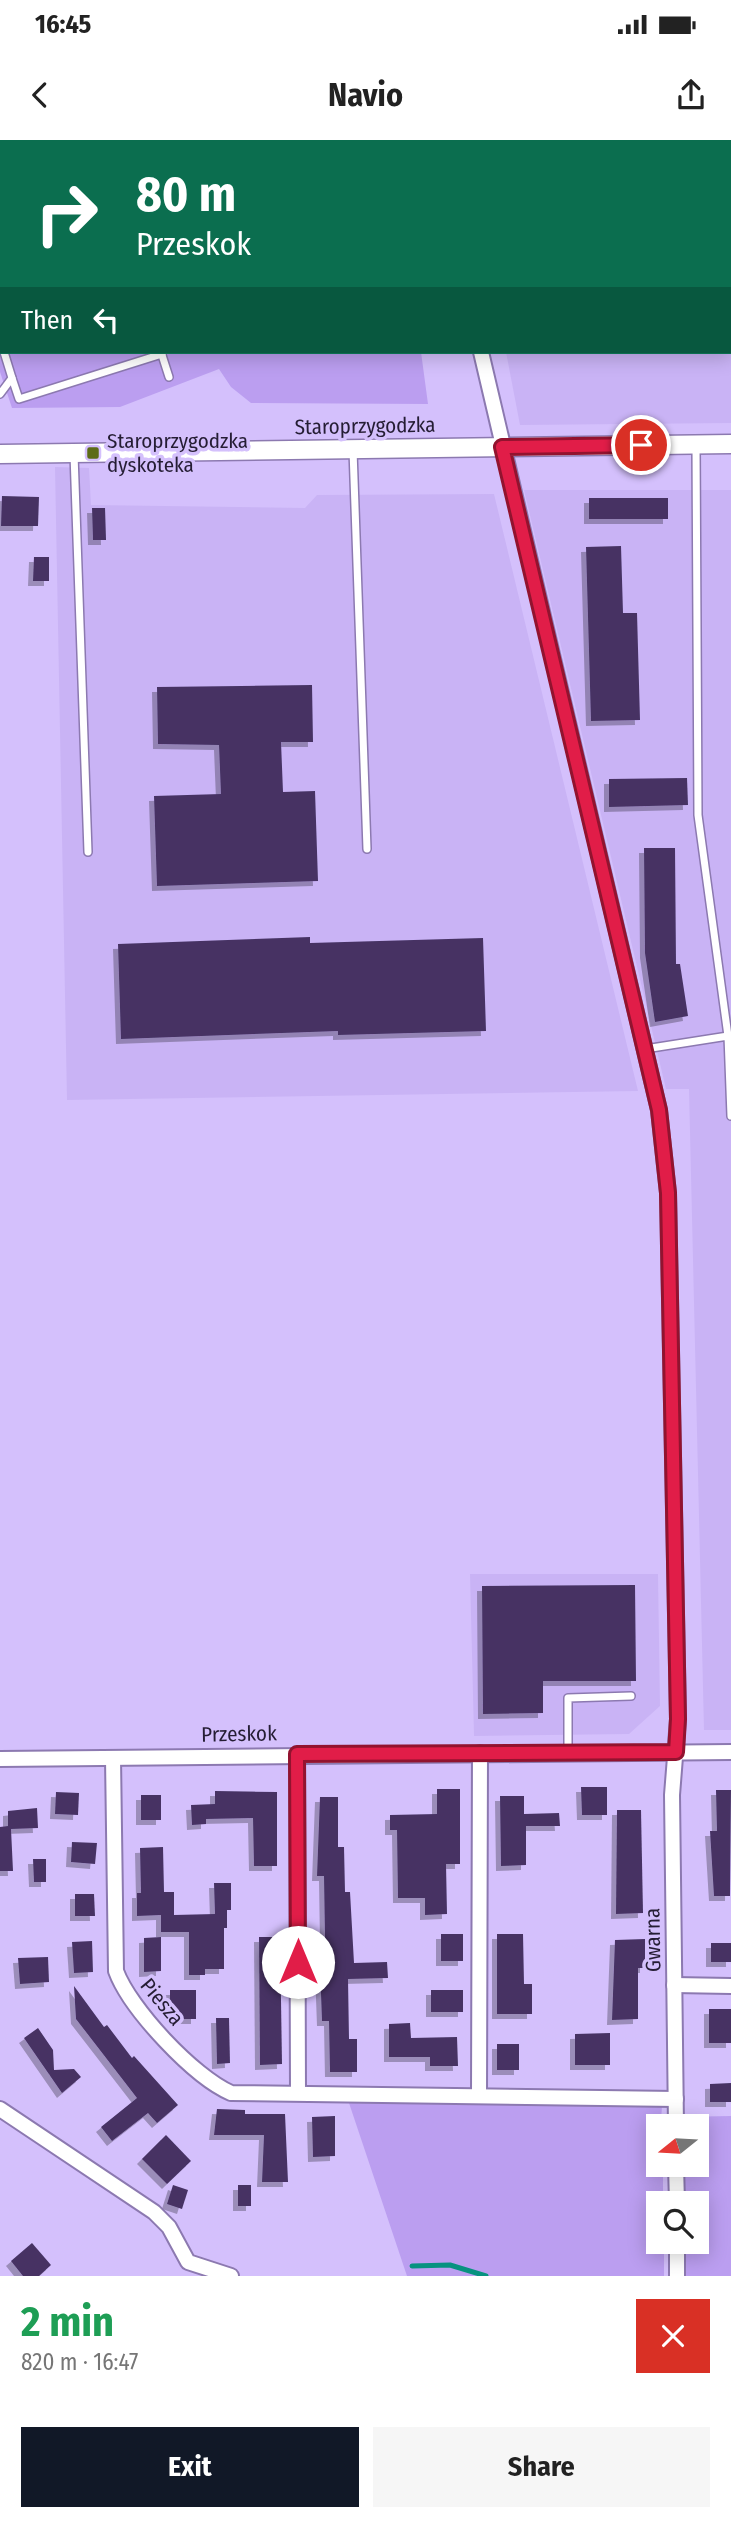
<!DOCTYPE html>
<meta charset="utf-8">
<style>
:root{--surface:#fff;--page:#f6f6f6;--text:#222;--muted:#767676;--accent:#111827}
body{margin:0;font-family:"Fira Sans Condensed",sans-serif;background:var(--page);color:var(--text);height:100vh;display:flex;flex-direction:column;font-size:26px;white-space:nowrap}
*{box-sizing:border-box;margin:0}
p{font-size:23px;color:var(--muted)}
.icon{flex:none;width:38px;height:38px;fill:none;stroke:currentColor;stroke-width:2;stroke-linecap:round;stroke-linejoin:round}
.map{position:relative;height:2136px;overflow:hidden}
.side{display:flex;flex-direction:column;background:var(--surface);flex:1}
.side>*{flex:none}
.top-card{position:absolute;left:0px;top:0px;width:732px;height:214px;box-shadow:0 4px 18px #0003;background:#0b6e4f;color:#fff;overflow:hidden}
.needle{width:46px;rotate:252deg}
.buttons{position:absolute;left:646px;top:1974px;display:grid;gap:14px}
.buttons a{display:grid;place-items:center;width:63px;height:63px;border-radius:0px;background:var(--surface);box-shadow:0 4px 18px #0003;font-size:35px}
.pin{position:absolute;display:grid;place-items:center;width:60px;height:60px;color:#fff;margin:-30px;border:4px solid #fff;border-radius:50%;box-shadow:0 2px 7px #0007}
.me{position:absolute;width:77px;margin:-38px;rotate:0deg;stroke-linejoin:round;filter:drop-shadow(0 0 5px #0008)}
.turn{display:flex;align-items:center;gap:24px;height:147px;padding:0 21px;font-size:32px}
.turn .icon{width:91px;height:91px;stroke-width:2.5}
.turn b{display:block;font-size:49px;line-height:60px}
.then{display:flex;align-items:center;height:66px;padding:0 21px;background:#0003;gap:14px;font-size:26px}
.round{display:grid;place-items:center;flex:none;width:74px;height:74px;border-radius:0px;background:var(--page)}
.overview{display:flex;align-items:center;justify-content:space-between;height:119px;padding:0 21px}
h1{font-size:42px;font-weight:700;line-height:52px;color:#1e9e55}
.button{display:flex;gap:14px;margin-top:auto;padding:14px 21px}
.button a{flex:1;height:80px;border-radius:0px;background:var(--accent);color:#fff;font-size:28px;font-weight:700;line-height:80px;text-align:center}
.button a+a{background:var(--page);color:var(--text)}
.status{display:flex;justify-content:space-between;align-items:center;height:49px;padding:0 35px;background:var(--surface);direction:ltr}
.status svg{height:19px;fill:currentColor}
header{display:flex;justify-content:space-between;align-items:center;height:91px;padding:0 21px;background:var(--surface);font-size:32px;font-weight:700}
.map>svg:first-child{display:block}
.built{fill:#c9b3f5}
.green{fill:#bb9ef0}
.lines{fill:none;stroke-linecap:round;stroke-linejoin:round}
.stream{stroke:#079280;stroke-width:5}
.building{fill:#463364;filter:url(#shadow)}
.service-casing{stroke:#8c79b0;stroke-width:10}
.minor-casing{stroke:#8c79b0;stroke-width:18}
.tertiary-casing{stroke:#8c79b0;stroke-width:21}
.service{stroke:#fff;stroke-width:7}
.minor{stroke:#fff;stroke-width:14}
.tertiary{stroke:#fff;stroke-width:18}
.route-casing{stroke:#92132f;stroke-width:18}
.route{stroke:#e11d48;stroke-width:12}
.poi-dot{fill:#5c6b16;stroke:#d4c0fc;stroke-width:2.5}
.labels{text-anchor:middle;stroke-width:7;stroke-linejoin:round;paint-order:stroke}
.street-label{font-size:21px;fill:#251d34;stroke:#d4c0fc}
.poi-label{font-size:21px;fill:#251d34;stroke:#d4c0fc;text-anchor:start}
</style>
<div class="status"><b>16:45</b><svg viewBox="0 0 49 12"><path d="M0 12V9h3v3zM5 12V6h3v6zM10 12V3h3v9zM15 12V0h3v12zM26 1h20v11H26zM47 4h2v5h-2z"/></svg></div>
<header><svg class="icon" aria-label="back" viewBox="0 0 24 24"><path d="M15 5l-7 7 7 7"/></svg>Navio<svg class="icon" aria-label="share" viewBox="0 0 24 24"><path d="M12 15V3M7 8l5-5 5 5M5 13v7h14v-7"/></svg></header>
<div class="map">
<svg width="731" height="2136" viewBox="0 0 731 2136">
<defs>
<filter id="shadow"><feDropShadow dx="-5" dy="5" stdDeviation="0" flood-color="#0004"/></filter>
</defs>
<rect width="100%" height="100%" fill="#d4c0fc"/>
<!-- built -->
<g class="built">
<polygon points="445,0 731,0 731,283 520,285 506,212 730,212 730,2"/>
<polygon points="55,327 89,328 91,365 305,368 317,355 494,354 638,951 67,960"/>
<polygon points="524,350 731,350 731,1590 704,1590 689,949 666,949"/>
<polygon points="470,1434 658,1434 660,1566 629,1594 474,1596"/>
</g>
<!-- green -->
<g class="green">
<polygon points="0,0 392,0 2,2 2,212 421,212 428,264 251,263 231,247 219,229 120,267 12,268 0,232"/>
<polygon points="349,1963 662,1966 658,2025 663,2025 663,2063 658,2063 658,2102 664,2102 664,2136 407,2136"/>
<polygon points="731,1976 731,2136 681,2136 680,2102 696,2102 696,2063 680,2063 680,2025 696,2025 696,1986 679,1986 679,1977"/>
</g>
<g class="lines">
<!-- stream -->
<polyline class="stream" points="412,2126 450,2125 486,2136"/>
</g>
<!-- building -->
<g class="building">
<polygon points="2,356 39,357 38,386 1,386"/>
<rect x="589" y="358" width="79" height="21"/>
<polygon points="92,368 105,368 106,400 93,400"/>
<polygon points="621,406 623,473 637,473 640,580 591,581 586,407"/>
<polygon points="34,417 49,417 49,441 33,441"/>
<polygon points="312,545 313,602 281,602 283,652 315,651 318,741 157,746 154,656 221,654 219,605 158,604 157,547"/>
<polygon points="687,638 688,665 609,667 609,639"/>
<polygon points="644,708 675,708 676,824 680,824 688,876 655,882 645,813"/>
<polygon points="310,797 310,803 483,798 486,891 338,895 338,891 121,899 118,804"/>
<polygon points="635,1445 636,1541 543,1541 543,1573 483,1574 482,1446"/>
<polygon points="581,1647 607,1647 607,1675 582,1675"/>
<polygon points="437,1649 460,1649 460,1724 446,1724 447,1774 425,1775 425,1758 398,1758 397,1690 390,1690 390,1675 437,1674"/>
<polygon points="716,1650 731,1650 730,1756 714,1756 710,1691 717,1691"/>
<polygon points="215,1651 277,1652 277,1726 254,1726 253,1678 206,1679 206,1684 192,1685 191,1665 215,1664"/>
<polygon points="56,1652 79,1653 78,1675 55,1674"/>
<rect x="141" y="1655" width="20" height="25"/>
<polygon points="500,1656 524,1656 524,1674 559,1673 560,1686 526,1686 526,1725 501,1726"/>
<polygon points="320,1657 338,1657 338,1707 344,1707 345,1752 350,1752 354,1823 387,1822 388,1838 348,1839 349,1899 357,1899 357,1932 330,1932 329,1881 322,1881 319,1798 325,1798 324,1736 317,1736"/>
<polygon points="37,1668 38,1688 11,1689 13,1731 0,1731 0,1687 8,1686 8,1671"/>
<polygon points="617,1670 641,1670 643,1773 616,1774"/>
<polygon points="72,1702 97,1703 95,1724 71,1722"/>
<polygon points="163,1707 164,1752 174,1752 174,1775 215,1774 214,1743 231,1743 231,1770 227,1770 227,1788 224,1788 224,1829 205,1829 205,1835 189,1835 189,1792 161,1792 161,1775 137,1776 137,1753 141,1753 140,1708"/>
<polygon points="33,1719 46,1719 46,1742 34,1742"/>
<polygon points="75,1754 94,1754 95,1776 75,1776"/>
<rect x="441" y="1794" width="22" height="27"/>
<polygon points="497,1794 523,1794 524,1844 532,1844 532,1874 497,1874"/>
<polygon points="161,1797 161,1831 144,1832 144,1798"/>
<polygon points="259,1797 280,1797 282,1924 260,1925"/>
<polygon points="645,1799 645,1828 638,1828 638,1879 612,1880 615,1800"/>
<polygon points="92,1801 93,1832 74,1833 72,1802"/>
<rect x="711" y="1803" width="20" height="19"/>
<polygon points="48,1817 49,1842 20,1844 18,1818"/>
<polygon points="74,1846 104,1887 107,1885 132,1918 134,1916 178,1965 157,1983 148,1973 112,2001 101,1987 137,1958 76,1879"/>
<polygon points="170,1850 196,1850 196,1879 179,1879 179,1870 170,1870"/>
<rect x="431" y="1850" width="32" height="22"/>
<rect x="709" y="1869" width="22" height="34"/>
<polygon points="216,1878 229,1878 230,1923 217,1924"/>
<polygon points="410,1883 411,1898 457,1897 458,1926 430,1926 430,1917 389,1917 389,1884"/>
<polygon points="38,1888 53,1910 54,1930 74,1929 81,1937 62,1953 24,1898"/>
<polygon points="610,1893 610,1925 575,1925 575,1894"/>
<rect x="497" y="1904" width="22" height="26"/>
<polygon points="731,1943 731,1962 710,1962 710,1944"/>
<polygon points="217,1969 245,1970 245,1974 285,1974 288,2042 262,2042 264,1995 214,1995"/>
<polygon points="335,1976 335,2016 313,2017 312,1977"/>
<polygon points="166,1995 191,2021 167,2044 142,2019"/>
<polygon points="173,2045 188,2050 182,2069 167,2064"/>
<rect x="238" y="2045" width="13" height="21"/>
<polygon points="32,2103 51,2125 39,2136 23,2136 11,2121"/>
</g>
<g class="lines">
<!-- service casing -->
<g class="service-casing">
<g id="service">
<polyline points="0,77 2,76"/>
<polyline points="0,185 2,185"/>
<polyline points="0,199 2,205"/>
<polyline points="161,212 169,237"/>
<polyline points="12,238 19,259 162,214"/>
<polyline points="0,254 12,238 4,212"/>
<polyline points="696,304 698,675 728,896"/>
<polyline points="353,310 367,709"/>
<polyline points="74,314 88,712"/>
<polyline points="645,909 728,896 731,976"/>
<polyline points="568,1613 568,1558 631,1556"/>
</g>
</g>
<!-- minor casing -->
<g class="minor-casing">
<g id="minor">
<polyline points="422,0 422,2"/>
<polyline points="481,212 659,970 668,1053 678,1579 672,1655 676,1986"/>
<polyline points="297,1614 298,1953"/>
<path d="M 113,1618 L 116,1831 C 130,1869 194,1937 231,1953 L 676,1959"/>
<polyline points="0,1619 731,1612"/>
<polyline points="674,1845 731,1846"/>
<polyline points="479,1956 480,1613"/>
<polyline points="0,1969 154,2072 169,2087 188,2122 231,2136"/>
<polyline points="676,2025 677,2063"/>
<polyline points="677,2102 677,2136"/>
</g>
</g>
<!-- tertiary casing -->
<g class="tertiary-casing">
<polyline id="tertiary" points="0,314 731,304"/>
</g>
<!-- service -->
<use href="#service" class="service"/>
<!-- minor -->
<use href="#minor" class="minor"/>
<!-- tertiary -->
<use href="#tertiary" class="tertiary"/>
</g>
<g class="lines">
<!-- route casing -->
<g class="route-casing">
<polyline id="route" points="298,1822 297,1614 676,1612 678,1579 668,1053 659,970 502,307 641,305"/>
</g>
<!-- route -->
<use href="#route" class="route"/>
</g>
<!-- markers -->
<rect class="poi-dot" x="86" y="306" width="14" height="14" rx="3.5"/>
<g class="labels">
<!-- street labels -->
<g class="street-label">
<text transform="translate(365 286) rotate(-1)" y="7">Staroprzygodzka</text>
<text transform="translate(239 1594) rotate(-1)" y="7">Przeskok</text>
<text transform="translate(653 1800) rotate(-91)" y="7">Gwarna</text>
<text transform="translate(162 1862) rotate(50)" y="7">Piesza</text>
</g>
<!-- poi labels -->
<g class="poi-label">
<text x="107" y="308">Staroprzygodzka<tspan x="107" dy="24">dyskoteka</tspan></text>
</g>
</g>
</svg>
<div class="buttons">
<a><svg class="needle" viewBox="-14 -14 28 28"><path d="M0-13l5 13h-10z" fill="#e53935"/><path d="M0 13l5-13h-10z" fill="#767676"/></svg></a>
<a><svg class="icon" aria-label="search" viewBox="0 0 24 24"><circle cx="10" cy="10" r="6"/><path d="M15 15l6 6"/></svg></a>
</div>
<div class="pin" style="left:641px;top:305px;background:#d93025"><svg class="icon" aria-label="arrive" viewBox="0 0 24 24"><path d="M6 21V4h12l-3 4 3 4H6"/></svg></div>
<svg class="me" style="left:298px;top:1822px" viewBox="-20 -20 40 40"><circle r="19" fill="#fff"/><path d="M0-13L10 11 0 6-10 11z" fill="#e11d48"/></svg>
<div class="top-card">
<div class="turn"><svg class="icon" aria-label="right" viewBox="0 0 24 24"><path d="M7 20v-9h11M14 6l5 5-5 5"/></svg><div><b>80 m</b>Przeskok</div></div>
<div class="then">Then<svg class="icon" aria-label="left" viewBox="0 0 24 24"><path d="M17 20v-9H6M10 6l-5 5 5 5"/></svg></div>
</div>
</div>
<section class="side">
<div class="overview"><div><h1>2 min</h1><p>820 m · 16:47</p></div><a class="round" style="background:#d93025;color:#fff"><svg class="icon" aria-label="close" viewBox="0 0 24 24"><path d="M6 6l12 12M18 6L6 18"/></svg></a></div>
<div class="button"><a>Exit</a><a>Share</a></div>
</section>
